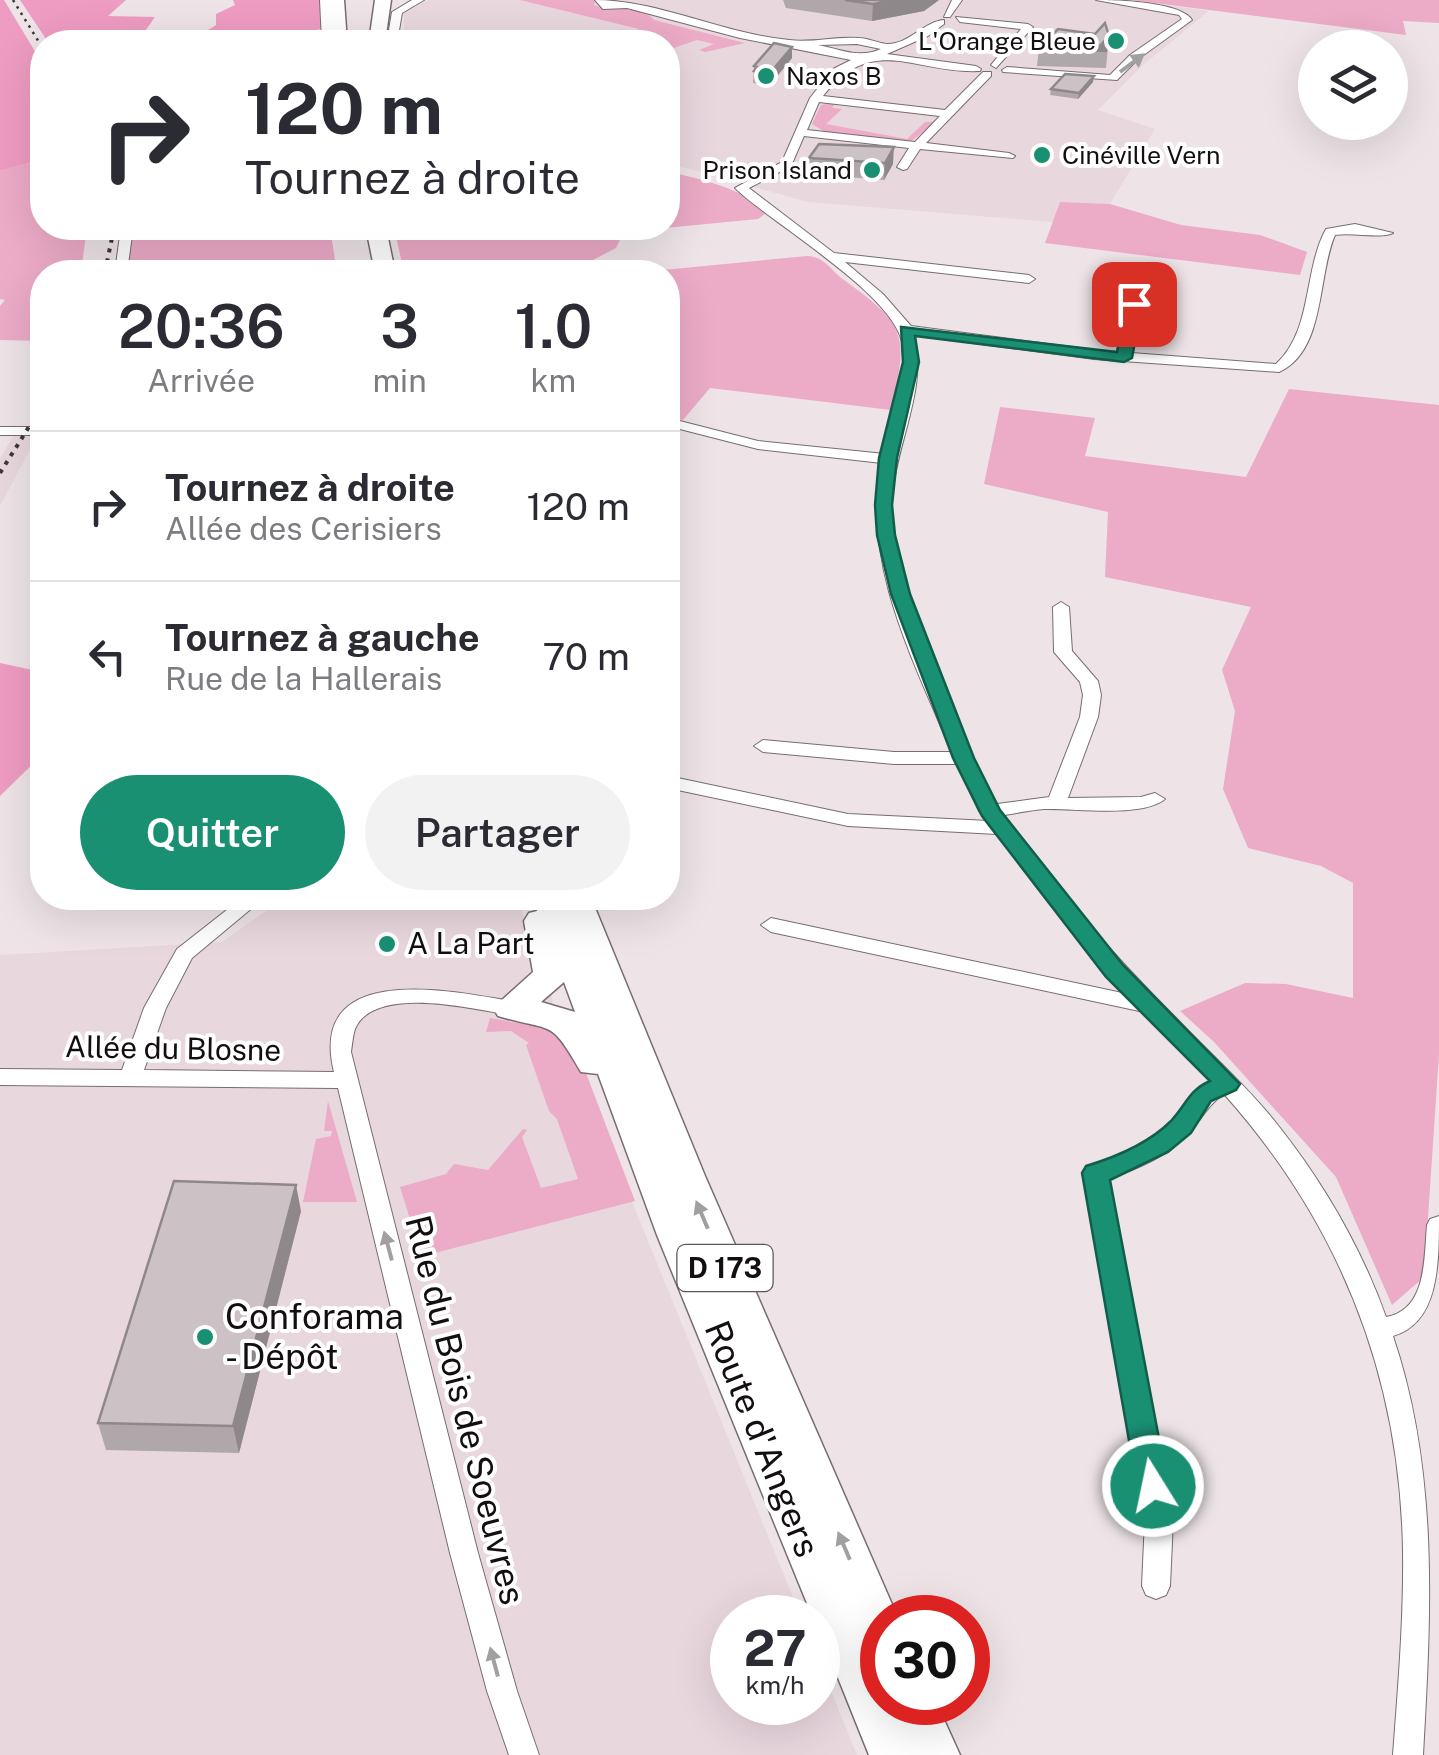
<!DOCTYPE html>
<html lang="fr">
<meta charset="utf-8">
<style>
:root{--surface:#fff;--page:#f2f2f3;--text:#2b2b33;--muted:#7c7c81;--line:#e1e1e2;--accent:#1a9073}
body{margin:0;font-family:"Public Sans",sans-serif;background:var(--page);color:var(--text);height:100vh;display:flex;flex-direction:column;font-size:38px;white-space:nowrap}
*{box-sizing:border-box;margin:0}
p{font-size:32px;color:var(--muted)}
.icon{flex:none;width:55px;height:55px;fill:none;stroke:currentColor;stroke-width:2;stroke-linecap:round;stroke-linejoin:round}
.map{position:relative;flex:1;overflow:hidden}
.details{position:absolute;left:30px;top:260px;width:650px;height:650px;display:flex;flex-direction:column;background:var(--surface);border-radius:40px;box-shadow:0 10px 40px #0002}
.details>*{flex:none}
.hud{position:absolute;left:30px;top:30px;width:650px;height:210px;border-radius:40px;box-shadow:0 10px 40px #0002;background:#fff;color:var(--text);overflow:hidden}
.fabs{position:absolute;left:1298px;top:30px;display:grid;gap:20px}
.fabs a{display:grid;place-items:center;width:110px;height:110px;border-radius:50%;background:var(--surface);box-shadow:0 10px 40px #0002;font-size:50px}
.speed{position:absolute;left:710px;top:1595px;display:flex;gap:20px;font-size:50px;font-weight:700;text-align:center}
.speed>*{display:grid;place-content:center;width:130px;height:130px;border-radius:50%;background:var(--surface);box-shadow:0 10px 40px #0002;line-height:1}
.speed small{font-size:25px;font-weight:400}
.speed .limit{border:15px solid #d22;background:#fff;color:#111}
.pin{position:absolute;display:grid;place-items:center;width:85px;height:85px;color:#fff;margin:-42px;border-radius:20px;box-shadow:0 5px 15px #0006}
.me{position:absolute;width:110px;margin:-55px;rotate:350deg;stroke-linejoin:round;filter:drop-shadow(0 0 8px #0008)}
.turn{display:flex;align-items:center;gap:35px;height:210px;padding:0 50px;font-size:45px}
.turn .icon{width:130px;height:130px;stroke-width:2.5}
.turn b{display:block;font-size:70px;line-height:85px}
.eta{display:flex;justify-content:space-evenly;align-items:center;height:170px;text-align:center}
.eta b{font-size:60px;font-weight:600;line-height:70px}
.cta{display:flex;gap:20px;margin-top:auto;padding:20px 50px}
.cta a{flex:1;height:115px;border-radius:60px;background:var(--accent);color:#fff;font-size:40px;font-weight:600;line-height:115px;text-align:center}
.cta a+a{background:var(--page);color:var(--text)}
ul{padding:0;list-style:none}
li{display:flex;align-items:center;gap:30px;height:150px;padding:0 50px;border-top:2px solid var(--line)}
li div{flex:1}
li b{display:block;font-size:38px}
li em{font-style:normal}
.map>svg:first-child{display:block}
.built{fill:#e9d7de}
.green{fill:#ecabc7}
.forest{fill:#ee9cc1}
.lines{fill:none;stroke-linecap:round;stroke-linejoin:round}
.minor-casing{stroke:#766d71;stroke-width:2}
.trunk-casing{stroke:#766d71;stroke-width:3}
.minor{fill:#fff;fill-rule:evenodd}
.trunk{fill:#fff;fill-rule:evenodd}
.rail-far1{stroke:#3d383a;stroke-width:2.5;stroke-dasharray:2.5 5;stroke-linecap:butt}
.rail{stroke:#3d383a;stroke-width:4;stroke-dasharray:4 6;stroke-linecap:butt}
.wall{fill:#afa7aa}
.shaded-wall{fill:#8f888b}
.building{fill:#ccc2c6;stroke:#8f888b;stroke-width:2.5}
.oneway{fill:#a19fa0}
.route{fill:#1a9073;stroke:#115e4b;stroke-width:2.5}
.poi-dot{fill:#1a9073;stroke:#fff;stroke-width:4}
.labels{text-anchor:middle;stroke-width:8;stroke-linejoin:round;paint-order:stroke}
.far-poi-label{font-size:25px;fill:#130f11;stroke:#fff;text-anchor:end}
.shield{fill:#fff;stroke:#5a5758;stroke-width:2.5}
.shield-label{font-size:28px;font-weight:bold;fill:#130f11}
.poi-label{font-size:30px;fill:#130f11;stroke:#fff;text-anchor:start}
.street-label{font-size:30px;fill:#130f11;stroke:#fff}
.near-poi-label{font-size:35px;fill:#130f11;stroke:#fff;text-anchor:start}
.near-street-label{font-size:35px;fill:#130f11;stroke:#fff}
</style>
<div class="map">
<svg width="1439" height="1755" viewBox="0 0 1439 1755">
<rect width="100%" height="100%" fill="#eee4e8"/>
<!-- built -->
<g class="built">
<polygon points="428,0 1131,0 1209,11 1143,65 1098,110 1155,129 1110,204 1060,202 1053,222 808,202 668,163 668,42 404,42 404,13"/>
<polygon points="14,435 37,436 0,506 0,458"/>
<polygon points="284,898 517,898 568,1044 801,1617 732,1618 732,1702 818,1702 818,1658 857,1755 0,1755 0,955 222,942"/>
</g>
<!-- green -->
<g class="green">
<path d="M 520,0 L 595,0 L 594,5 C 614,13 639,3 654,20 L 745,43 L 705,52 L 699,50 L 714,44 L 697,40 L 668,50 L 668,42 L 608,42 L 639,29 Z"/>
<polygon points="1131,0 1439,0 1439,23 1403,21 1406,35"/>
<polygon points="842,101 834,105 832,108 842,109 826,124 907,139 925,122 936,122 910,142 825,132 812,124 821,105"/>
<polygon points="42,159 42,228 87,228 81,272 42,272 42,341 0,340 0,306 5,300 0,299 0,171"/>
<path d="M 668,171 C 699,180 746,187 765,214 L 758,219 L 624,232 L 616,248 L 589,262 L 595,269 L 613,272 L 404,272 L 394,228 L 668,228 Z"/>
<polygon points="1060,202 1110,204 1181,225 1260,235 1307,252 1300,275 1045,243"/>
<polygon points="133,228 330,228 337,272 126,272"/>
<path d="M 807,256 C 826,257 830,270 844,280 C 908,326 908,336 891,410 L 710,388 L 683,420 L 668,417 L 668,272 L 642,272 Z"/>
<polygon points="1289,389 1439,405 1439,1054 1424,1277 1392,1305 1336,1177 1214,1042 1180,1011 1245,983 1286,984 1353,998 1353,883 1321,866 1248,848 1223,789 1235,711 1222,670 1251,607 1105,577 1108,512 984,484 1000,407 1095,418 1085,456 1246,477"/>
<polygon points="490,1018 547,1028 576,1047 635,1201 423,1256 420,1253 426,1251 424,1241 417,1242 400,1187 446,1174 454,1164 488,1170 523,1129 527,1130 522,1137 541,1188 578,1179 557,1119 549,1111 526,1045 529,1043 511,1031 486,1032"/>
<polygon points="328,1101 357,1202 303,1202 316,1139 331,1136 332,1131 324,1131"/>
</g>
<!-- forest -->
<g class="forest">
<polygon points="0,0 4,0 42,63 42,159 0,171"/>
<path d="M 20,0 L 126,0 L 108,16 L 155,17 L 143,34 C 160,44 200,38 216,25 L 216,14 L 235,5 L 233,0 L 320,0 L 321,29 L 251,42 L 48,42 Z"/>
<polygon points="0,663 42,672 42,755 0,796"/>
</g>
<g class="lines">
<!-- minor casing -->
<g class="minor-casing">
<g id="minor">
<polygon points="320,0 330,0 332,42 322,42"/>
<polygon points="412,0 424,0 402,13 397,42 387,42 392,12"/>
<path d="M 595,0 C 658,0 724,34 789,40 C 812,43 836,36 859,38 C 868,38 880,44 888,44 C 909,44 925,21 944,20 L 944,24 L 928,36 L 887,54 L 976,66 L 981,69 L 980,71 C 913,74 874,32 823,96 L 945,110 L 983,72 L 991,72 L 991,76 L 926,143 L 1009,153 L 1015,156 L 1013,158 L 920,149 L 907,169 L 903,170 L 897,167 L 909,148 L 804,136 L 791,166 L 749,188 L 834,253 L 1029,275 L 1035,279 L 1029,283 L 845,262 L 883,294 L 911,326 L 1118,353 L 1133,268 L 1139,264 L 1145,268 L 1132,353 L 1276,364 C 1313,330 1303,271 1326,229 L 1355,224 L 1393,233 C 1381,239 1353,232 1335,235 C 1317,276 1326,351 1279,372 L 1094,359 L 914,335 C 928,386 897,443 892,494 C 885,569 958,738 997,804 L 1049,797 L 1080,717 L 1083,695 L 1080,682 L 1054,652 L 1053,607 L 1061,602 L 1069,607 L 1072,651 L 1098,681 L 1101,695 L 1098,717 L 1068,798 L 1141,797 L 1155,793 L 1165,799 C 1142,818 1075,808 1044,809 C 1031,810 1017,813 1004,815 C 1053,889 1114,956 1177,1019 C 1210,1054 1247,1086 1277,1124 C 1323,1182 1361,1247 1386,1317 C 1427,1310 1424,1258 1427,1225 L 1430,1219 L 1439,1216 C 1439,1264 1439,1323 1393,1336 C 1439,1472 1431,1614 1423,1755 L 1393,1755 C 1398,1687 1404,1619 1403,1550 C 1400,1376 1340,1224 1224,1094 C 1207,1105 1200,1122 1186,1136 C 1164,1158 1136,1170 1108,1178 L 1173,1519 L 1170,1586 L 1166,1595 L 1156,1599 L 1146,1595 L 1142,1586 L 1145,1519 L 1083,1173 L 1087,1167 C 1119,1157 1149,1146 1172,1122 C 1186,1107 1193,1091 1212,1081 L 1144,1012 L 771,932 L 761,925 L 771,918 L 1127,994 L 1050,904 L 997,834 L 848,826 L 668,788 L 668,776 L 848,814 L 989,821 L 979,811 L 957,764 L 894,764 L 763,752 L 754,746 L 763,740 L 894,752 L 952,752 C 915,664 860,561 882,463 L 758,449 L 668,426 L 668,418 L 758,441 L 885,454 C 892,420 906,384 903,348 C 900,297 773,225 735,188 L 782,162 L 810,98 L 833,69 L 851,60 L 740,38 L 627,8 L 603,9 ZM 857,44 L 881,49 C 859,59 840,49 818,45 ZM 819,102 L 940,116 L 915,142 L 807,130 Z"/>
<polygon points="952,0 962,0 950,17 944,17"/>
<path d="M 1096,0 C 1118,0 1181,2 1192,20 L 1138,59 L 1117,80 L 1003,72 L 1002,70 L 1007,67 L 1110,75 L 1130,55 L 1182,19 L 1179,15 Z"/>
<polygon points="956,17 1028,24 1033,27 996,68 991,65 1021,29 960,22"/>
<polygon points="121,228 133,228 127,272 115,272"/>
<rect x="0" y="427" width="42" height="8"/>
<path d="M 242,898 L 264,898 L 192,958 L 166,1008 L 144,1070 L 334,1072 C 307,962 448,990 510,1001 L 518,1003 L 521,1008 L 518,1013 L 510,1015 C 474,1009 374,984 355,1029 C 353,1035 352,1045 351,1052 L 478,1553 L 517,1691 L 539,1755 L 509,1755 L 487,1691 L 450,1553 L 338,1088 L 0,1085 L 0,1069 L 122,1070 L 144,1008 L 177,949 Z"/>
</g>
</g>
<!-- trunk casing -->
<g class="trunk-casing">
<g id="trunk">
<polygon points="328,0 344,0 347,42 331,42"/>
<polygon points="375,0 391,0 385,42 369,42"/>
<polygon points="366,228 386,228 395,272 375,272"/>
<path d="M 533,898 L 591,898 L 705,1176 L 898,1618 L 882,1618 L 882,1656 L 875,1654 L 882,1670 L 882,1702 L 936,1702 L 960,1755 L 869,1755 L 818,1628 L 818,1618 L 813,1618 L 657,1235 L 598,1074 L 581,1072 C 549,1017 555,1033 498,1016 L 493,1008 L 533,972 L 524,921 L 529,913 L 537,911 ZM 564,982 L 575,1012 L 541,1002 Z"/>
</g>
</g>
<!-- minor -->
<use href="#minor" class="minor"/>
<!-- trunk -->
<use href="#trunk" class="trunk"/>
<!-- rail-far1 -->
<polyline class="rail-far1" points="13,0 42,47"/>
<!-- rail -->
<g class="rail">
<polyline points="105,272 114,228"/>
<polyline points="0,473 42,406"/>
</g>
</g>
<!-- wall -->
<g class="wall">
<polygon points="783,0 939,0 924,11 872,21 786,8"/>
<polygon points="1109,36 1106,68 1037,66 1039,48"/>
<polygon points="792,58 770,85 753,83 754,66"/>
<polygon points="1093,82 1078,99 1050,95 1051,89"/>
<polygon points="809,158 893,164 884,180 808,174"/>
<polygon points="301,1211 239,1453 106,1450 98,1423"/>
</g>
<!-- shaded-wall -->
<g class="shaded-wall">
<polygon points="895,0 939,0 924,11 872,21 873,4"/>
<polygon points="1109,36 1107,51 1097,50"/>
<polygon points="792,47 792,58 770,85 770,73"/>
<polygon points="1094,76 1093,82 1078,99 1079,93"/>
<polygon points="894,147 893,164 884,180 885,163"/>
<polygon points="296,1185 301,1211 239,1453 233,1426"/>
</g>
<!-- building -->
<g class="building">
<polygon points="845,0 895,0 873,4"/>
<polygon points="1105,23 1109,36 1097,49 1107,51 1039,48 1058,29 1095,34"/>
<polygon points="774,43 792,47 770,73 754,71 757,67 754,66"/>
<polygon points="1065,74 1094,76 1079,93 1051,89"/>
<polygon points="819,144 894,147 885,163 809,158"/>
<polygon points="174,1181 296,1185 233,1426 98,1423"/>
</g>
<!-- one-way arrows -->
<defs><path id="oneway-solid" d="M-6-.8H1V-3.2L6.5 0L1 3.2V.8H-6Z" transform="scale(2.5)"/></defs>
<g class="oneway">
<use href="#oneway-solid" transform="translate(1132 63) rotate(-37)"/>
<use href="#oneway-solid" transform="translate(702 1215) rotate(-113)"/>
<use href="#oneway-solid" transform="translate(388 1246) rotate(-105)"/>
<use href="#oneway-solid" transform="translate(844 1546) rotate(-113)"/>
<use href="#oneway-solid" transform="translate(494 1662) rotate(-105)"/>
</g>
<!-- route -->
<path class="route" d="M 1134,299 L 1142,304 L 1132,358 L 1124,362 L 915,336 L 919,362 L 897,458 L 892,505 L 895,535 L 910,594 L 974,758 L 1000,810 L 1123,965 L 1240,1084 L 1236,1090 L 1211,1101 L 1191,1133 L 1168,1152 L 1110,1180 L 1168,1486 L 1164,1495 L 1153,1499 L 1142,1495 L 1137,1486 L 1082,1173 L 1086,1166 C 1116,1157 1148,1144 1171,1121 C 1186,1105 1189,1090 1210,1081 L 1106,977 L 982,816 L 953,758 L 891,594 L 877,535 L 875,505 L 879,458 L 903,362 L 901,327 L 1117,352 L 1126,304 Z"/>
<!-- markers -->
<g class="poi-dot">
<circle cx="1116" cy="41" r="10"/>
<circle cx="766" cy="76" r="10"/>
<circle cx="1042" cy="155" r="10"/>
<circle cx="872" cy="170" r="10"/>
<circle cx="387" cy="944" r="10"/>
<circle cx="205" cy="1337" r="10"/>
</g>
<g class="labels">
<!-- far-poi labels -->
<g class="far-poi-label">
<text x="1096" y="50">L'Orange Bleue</text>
<text x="786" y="85" text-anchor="start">Naxos B</text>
<text x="1062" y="164" text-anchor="start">Cinéville Vern</text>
<text x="852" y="179">Prison Island</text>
</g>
<!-- shield labels -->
<rect class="shield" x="677.5" y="1245" width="95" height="46" rx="8"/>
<g class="shield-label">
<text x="725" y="1278">D 173</text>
</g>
<!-- poi labels -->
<g class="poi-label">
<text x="407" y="954">A La Part</text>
</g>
<!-- street labels -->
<g class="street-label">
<text transform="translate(173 1049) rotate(1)" y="10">Allée du Blosne</text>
</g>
<!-- near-poi labels -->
<g class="near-poi-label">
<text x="225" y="1329">Conforama<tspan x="225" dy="40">- Dépôt</tspan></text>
</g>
<!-- near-street labels -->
<g class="near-street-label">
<text transform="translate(465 1410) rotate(76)" y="12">Rue du Bois de Soeuvres</text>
<text transform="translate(762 1439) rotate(68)" y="12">Route d'Angers</text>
</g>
</g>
</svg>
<div class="fabs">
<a><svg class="icon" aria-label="layers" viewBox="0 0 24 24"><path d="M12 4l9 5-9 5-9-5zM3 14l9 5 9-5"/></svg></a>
</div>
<div class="speed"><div>27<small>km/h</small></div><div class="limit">30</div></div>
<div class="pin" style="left:1134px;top:304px;background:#d93025"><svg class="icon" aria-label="arrive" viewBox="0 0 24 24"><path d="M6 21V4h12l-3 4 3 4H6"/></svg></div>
<svg class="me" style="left:1153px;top:1486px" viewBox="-20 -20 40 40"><circle r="17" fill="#1a9073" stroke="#fff" stroke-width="3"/><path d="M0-11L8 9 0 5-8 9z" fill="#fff"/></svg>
<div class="hud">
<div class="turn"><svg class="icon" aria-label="right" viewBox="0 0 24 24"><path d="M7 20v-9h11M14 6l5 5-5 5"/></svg><div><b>120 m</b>Tournez à droite</div></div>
</div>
<section class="details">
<div class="eta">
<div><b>20:36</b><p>Arrivée</p></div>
<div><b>3</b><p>min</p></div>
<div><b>1.0</b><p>km</p></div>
</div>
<ul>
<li><svg class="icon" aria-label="right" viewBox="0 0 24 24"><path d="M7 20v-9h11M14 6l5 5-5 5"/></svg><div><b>Tournez à droite</b><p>Allée des Cerisiers</p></div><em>120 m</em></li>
<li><svg class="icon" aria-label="left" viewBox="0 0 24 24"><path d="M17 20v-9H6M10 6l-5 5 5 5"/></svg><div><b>Tournez à gauche</b><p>Rue de la Hallerais</p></div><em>70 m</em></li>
</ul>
<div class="cta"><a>Quitter</a><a>Partager</a></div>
</section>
</div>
